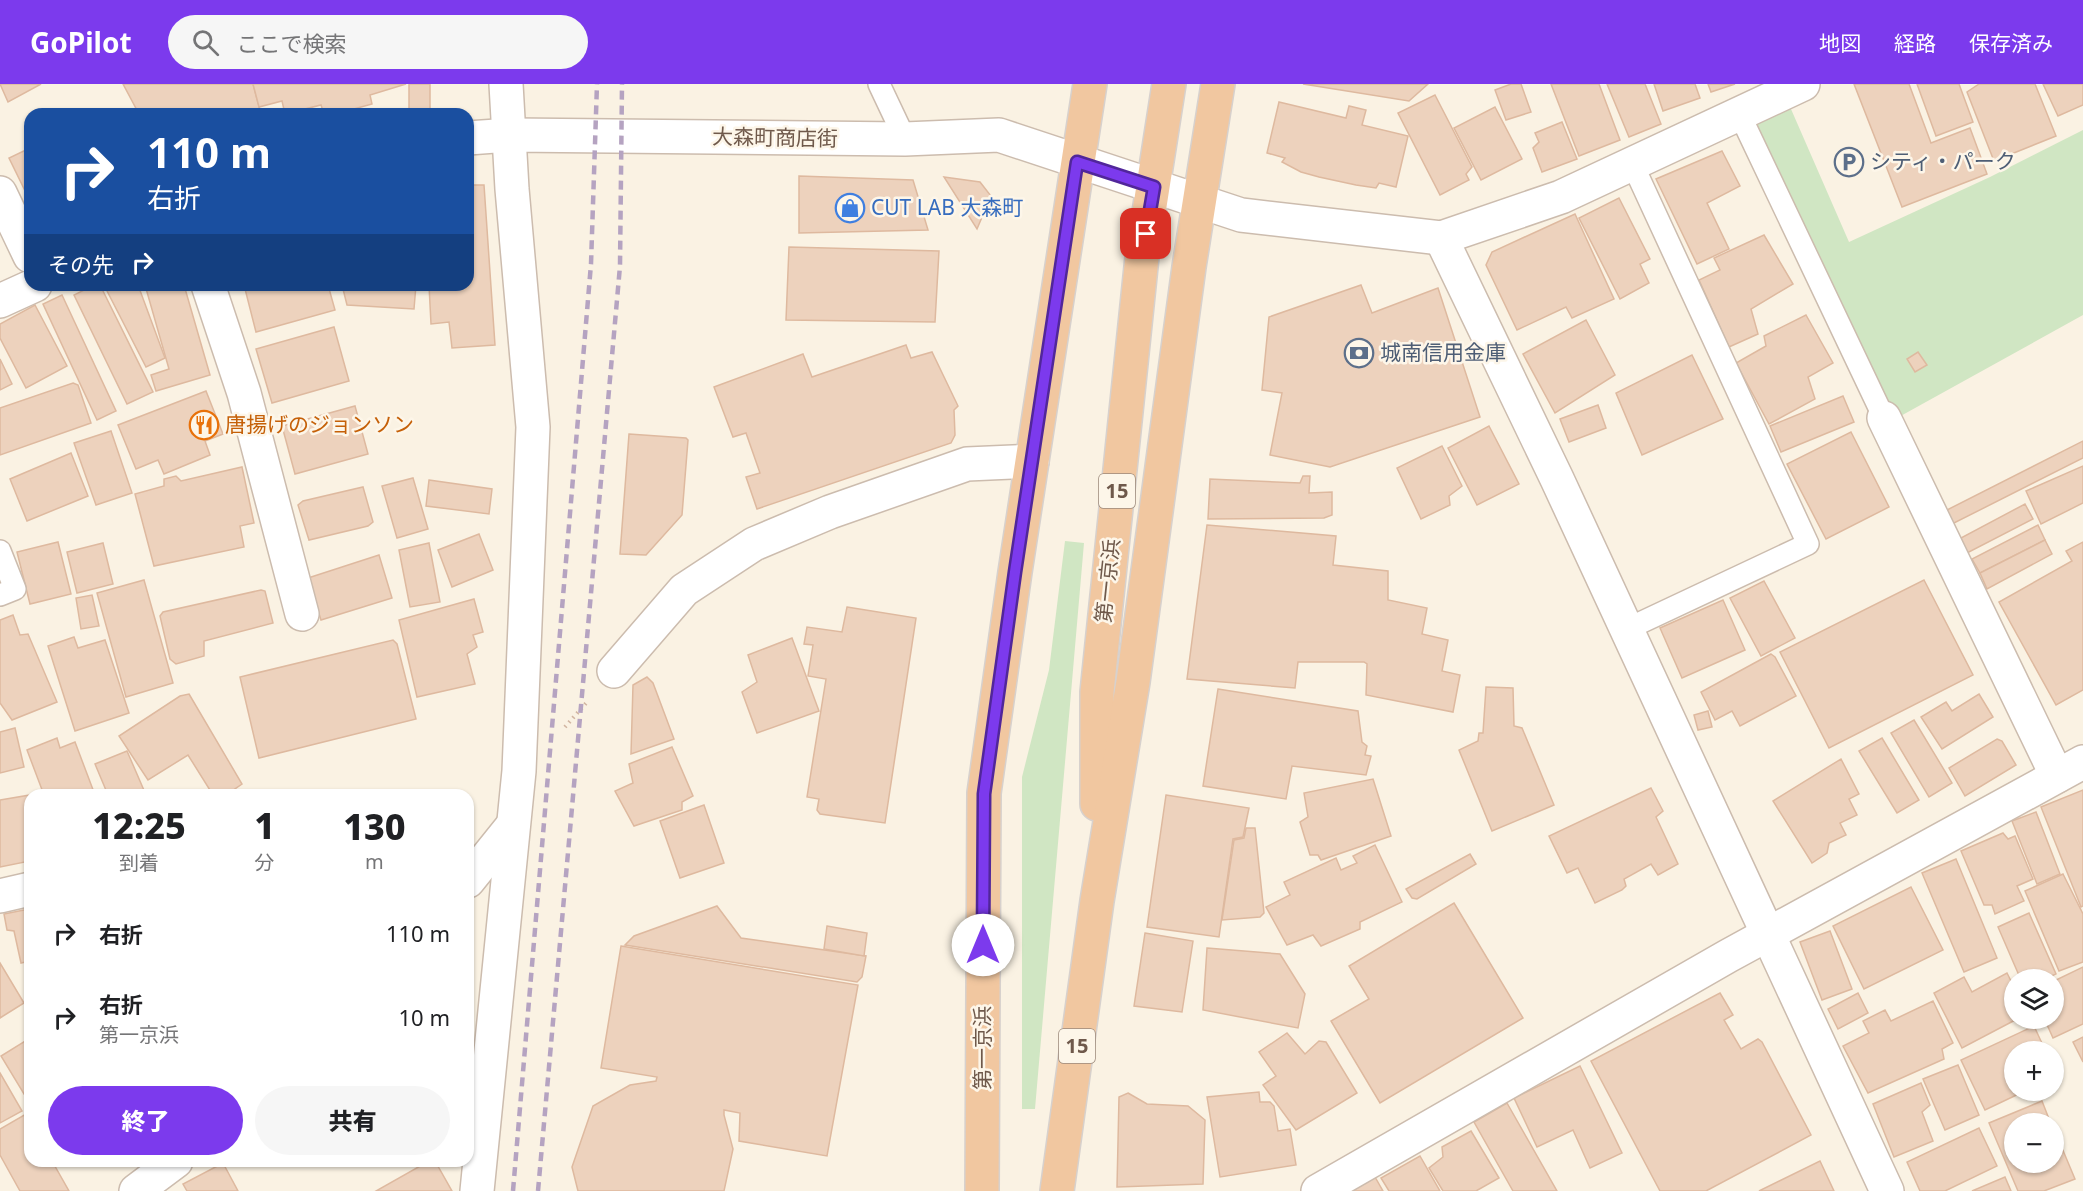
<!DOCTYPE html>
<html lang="ja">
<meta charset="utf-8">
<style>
:root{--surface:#fff;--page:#f6f6f6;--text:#202124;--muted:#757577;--accent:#7c3aed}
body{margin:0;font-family:"Noto Sans","Noto Sans JP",sans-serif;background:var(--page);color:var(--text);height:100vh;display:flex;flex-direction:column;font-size:22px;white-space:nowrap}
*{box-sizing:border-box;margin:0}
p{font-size:20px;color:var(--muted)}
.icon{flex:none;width:33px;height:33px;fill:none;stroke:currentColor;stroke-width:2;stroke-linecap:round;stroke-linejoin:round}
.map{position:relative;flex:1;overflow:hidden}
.sheet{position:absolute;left:24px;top:705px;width:450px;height:378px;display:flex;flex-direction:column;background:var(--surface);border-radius:18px;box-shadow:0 2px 4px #0004}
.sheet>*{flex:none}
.banner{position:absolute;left:24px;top:24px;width:450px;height:183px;border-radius:18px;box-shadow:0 2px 4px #0004;background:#1a4fa0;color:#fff;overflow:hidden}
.tools{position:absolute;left:2004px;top:885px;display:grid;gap:12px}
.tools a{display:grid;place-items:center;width:60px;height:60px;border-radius:50%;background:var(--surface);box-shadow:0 2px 4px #0004;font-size:30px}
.pin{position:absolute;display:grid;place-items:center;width:51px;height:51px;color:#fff;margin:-26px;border-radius:12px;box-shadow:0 3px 9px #0006}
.me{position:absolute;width:66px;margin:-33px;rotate:0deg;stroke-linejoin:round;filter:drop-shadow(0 0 4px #0008)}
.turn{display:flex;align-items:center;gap:21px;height:126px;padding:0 24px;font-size:27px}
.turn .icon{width:78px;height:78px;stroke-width:2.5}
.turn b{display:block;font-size:42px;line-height:51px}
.then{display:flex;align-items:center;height:57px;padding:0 24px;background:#0003;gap:12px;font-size:22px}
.eta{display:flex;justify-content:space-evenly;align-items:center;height:102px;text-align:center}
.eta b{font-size:36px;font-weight:800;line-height:42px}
.action{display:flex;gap:12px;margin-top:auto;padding:12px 24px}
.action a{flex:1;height:69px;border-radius:36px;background:var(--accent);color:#fff;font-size:24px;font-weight:800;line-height:69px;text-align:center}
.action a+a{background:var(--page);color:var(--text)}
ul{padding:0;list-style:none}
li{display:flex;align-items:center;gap:18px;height:84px;padding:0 24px}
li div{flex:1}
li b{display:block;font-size:22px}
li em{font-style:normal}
header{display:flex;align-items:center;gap:36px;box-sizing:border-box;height:84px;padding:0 30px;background:var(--accent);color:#fff}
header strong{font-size:28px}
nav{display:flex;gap:33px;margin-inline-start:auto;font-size:21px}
.search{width:420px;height:54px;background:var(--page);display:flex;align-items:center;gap:15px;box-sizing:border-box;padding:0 21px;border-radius:33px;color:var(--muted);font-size:22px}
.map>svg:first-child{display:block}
.green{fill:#d0e6c3}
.building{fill:#edd2bd;stroke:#deb99f;stroke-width:1.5}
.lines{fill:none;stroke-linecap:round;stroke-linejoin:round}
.service-casing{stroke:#ccbcae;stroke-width:24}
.minor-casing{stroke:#ccbcae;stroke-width:36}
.trunk-casing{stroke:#d7d1cd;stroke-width:36}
.path{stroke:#d1b5a1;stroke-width:4;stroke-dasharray:1.5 4.5;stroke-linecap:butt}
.service{stroke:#fff;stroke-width:21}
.minor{stroke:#fff;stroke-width:33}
.trunk{stroke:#f1c7a0;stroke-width:33}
.rail{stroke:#b5a3c1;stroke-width:4.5;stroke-dasharray:9 6;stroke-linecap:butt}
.route-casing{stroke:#51269a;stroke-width:15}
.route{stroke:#7c3aed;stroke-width:10}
.labels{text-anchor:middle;stroke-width:5;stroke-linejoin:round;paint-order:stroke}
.shield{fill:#fdf6e9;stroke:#9a887a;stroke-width:1.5}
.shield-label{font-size:20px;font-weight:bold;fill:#6f594b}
.street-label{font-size:21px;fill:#6f594b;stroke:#fdf6e9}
.service-label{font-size:21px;fill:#4e5e75;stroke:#fdf6e9;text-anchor:start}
.shop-label{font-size:21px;fill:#366cbe;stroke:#fdf6e9;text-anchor:start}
.food-label{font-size:21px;fill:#c56008;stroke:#fdf6e9;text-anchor:start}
</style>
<header>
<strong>GoPilot</strong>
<div class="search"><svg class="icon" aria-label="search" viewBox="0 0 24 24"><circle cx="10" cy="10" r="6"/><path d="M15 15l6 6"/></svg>ここで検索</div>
<nav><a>地図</a><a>経路</a><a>保存済み</a></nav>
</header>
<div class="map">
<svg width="2083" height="1107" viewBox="0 0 2083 1107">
<rect width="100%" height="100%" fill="#faf2e3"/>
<!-- green -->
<g class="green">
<polygon points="1784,9 1849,158 1990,93 2083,46 2083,231 1897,334 1740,31"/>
<polygon points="1065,457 1084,459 1035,1025 1022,1025 1022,693 1049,586"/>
</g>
<!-- building -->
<g class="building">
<polygon points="0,0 41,0 8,18"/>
<polygon points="123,0 253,0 261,30 139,30"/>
<polygon points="253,0 406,0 370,11 372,20 336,30 324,30 321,21 285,30 282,17 259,23"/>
<rect x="409" y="0" width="21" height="30"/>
<polygon points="1303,0 1428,0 1409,17"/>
<polygon points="1511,0 1521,0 1531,28 1506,36 1495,6"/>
<polygon points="1551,0 1599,0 1620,56 1579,72"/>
<polygon points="1607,0 1645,0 1661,40 1629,53"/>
<polygon points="1654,0 1695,0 1700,14 1663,27"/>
<polygon points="1708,0 1735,0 1711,8"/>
<polygon points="1854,0 1909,0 1931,59 1970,44 1987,90 1902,123"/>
<polygon points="1917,0 1959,0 1973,38 1936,52"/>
<polygon points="1979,0 2035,0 2056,52 1994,77 1967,8"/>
<polygon points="2043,0 2083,0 2083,21 2058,32"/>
<polygon points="1435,11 1472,83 1466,90 1469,96 1440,111 1398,29"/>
<polygon points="1279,18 1346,34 1349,22 1366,26 1362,41 1408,52 1396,103 1379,99 1376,104 1356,101 1319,93 1301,88 1282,78 1285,74 1267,69"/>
<polygon points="1495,23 1522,75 1481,96 1454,44"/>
<polygon points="1562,38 1577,75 1542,88 1533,64 1539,58 1535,49"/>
<polygon points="30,64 30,117 9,74"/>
<polygon points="1722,67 1740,102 1707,119 1729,165 1697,180 1656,95"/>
<polygon points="799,92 913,96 928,146 799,149"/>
<polygon points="944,93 980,98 991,112 977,145"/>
<polygon points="468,101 484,101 495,261 452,264 449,238 431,240 429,201 468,201"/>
<polygon points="1619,114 1650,175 1640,180 1649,199 1620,215 1579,134"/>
<polygon points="1575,130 1614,215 1572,234 1566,223 1517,246 1486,181 1492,168"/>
<polygon points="1764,151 1793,200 1751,225 1758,250 1729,263 1699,196 1720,186 1714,174"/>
<polygon points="789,163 939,167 935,238 786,236"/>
<polygon points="94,201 100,201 153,308 127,320 74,211"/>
<polygon points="104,201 138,201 165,274 146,283"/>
<polygon points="145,201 184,201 210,291 156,307 151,291 169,285"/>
<polygon points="244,201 328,201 335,226 256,248"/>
<polygon points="342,201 416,201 414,225 347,221"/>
<polygon points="1361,201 1372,229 1438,204 1480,333 1330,383 1270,371 1282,309 1262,306 1269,233"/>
<polygon points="62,211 116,327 97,336 43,220"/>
<polygon points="35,221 67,282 26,304 0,254 0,240"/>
<polygon points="1806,231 1833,279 1808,293 1815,315 1769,340 1736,279 1766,262 1764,252"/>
<polygon points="1586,236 1615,291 1555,329 1523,270"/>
<polygon points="334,243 349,297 272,319 256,265"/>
<polygon points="906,261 911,274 932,268 958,322 954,326 955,351 951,359 757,425 746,393 760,389 746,349 733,353 714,303 803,270 812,293"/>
<polygon points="1918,268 1927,281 1915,288 1907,275"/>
<polygon points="1692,271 1723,335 1642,371 1616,309"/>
<polygon points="0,275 12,300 0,306"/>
<polygon points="73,299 78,301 91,339 0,371 0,324"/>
<polygon points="206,307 223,350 205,357 210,371 164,390 158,376 136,385 118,341"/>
<polygon points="1843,312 1854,338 1781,368 1770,342"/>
<polygon points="1598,321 1606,344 1569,358 1560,335"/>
<polygon points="355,322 368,370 295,390 282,342"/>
<polygon points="1489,342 1519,400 1477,421 1448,364"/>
<polygon points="111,347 132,409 96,421 74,359"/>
<polygon points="1851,348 1889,423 1826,455 1787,380"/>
<polygon points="629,350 686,354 688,356 682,431 646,471 620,470"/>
<polygon points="2083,357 2083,374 1952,440 1945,427"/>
<polygon points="1442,362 1462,402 1449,412 1450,421 1421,435 1397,384"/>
<polygon points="71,369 88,412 27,437 10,395"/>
<polygon points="2083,382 2083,419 2041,440 2026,407"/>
<polygon points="242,383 254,439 240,442 244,463 154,482 135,410 164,402 164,395 176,392 181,397"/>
<polygon points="1303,392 1310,392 1309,409 1332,408 1332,431 1324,434 1208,435 1210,395 1300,399"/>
<polygon points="413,394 428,445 397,454 382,402"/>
<polygon points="429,396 492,405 489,430 426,422"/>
<polygon points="363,403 373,438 368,442 309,456 298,421 303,417"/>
<polygon points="2025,420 2033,435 1967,469 1959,455"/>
<polygon points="1207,441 1336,452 1333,481 1388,487 1388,516 1427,524 1422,550 1448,556 1442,587 1460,591 1453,628 1366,611 1367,580 1364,578 1298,578 1295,604 1187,595"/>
<polygon points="2038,441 2045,456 1980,489 1972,475"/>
<polygon points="479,450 493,486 452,503 438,466"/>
<polygon points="2045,456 2052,470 1987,505 1980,489"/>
<polygon points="58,458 71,510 30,520 17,468"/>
<polygon points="2083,458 2083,606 2056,621 1999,518 2072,477 2066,467"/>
<polygon points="103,459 113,500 77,509 67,468"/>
<polygon points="429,459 440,518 410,523 399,466"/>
<polygon points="379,471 392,514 321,536 308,494"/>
<polygon points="144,496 173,599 126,613 97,509"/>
<polygon points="1924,496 1973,591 1829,664 1780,568"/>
<polygon points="1764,497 1795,554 1761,572 1730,514"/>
<polygon points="261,506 265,507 273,539 204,557 204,572 176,580 170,575 160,532 163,528"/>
<polygon points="92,511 99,542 81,545 76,514"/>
<polygon points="474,515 483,548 473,551 477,563 467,570 475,600 417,613 399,536"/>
<polygon points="1723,516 1745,566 1682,594 1660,544"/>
<polygon points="847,523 916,534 885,739 820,730 817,726 819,715 807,713 826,595 808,592 813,561 804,560 807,543 842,548"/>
<polygon points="13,531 20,551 28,550 57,618 12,636 0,619 0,536"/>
<polygon points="74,553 78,564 105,556 129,629 75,647 48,562"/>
<polygon points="792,554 819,627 757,649 742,608 757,598 748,571"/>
<polygon points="393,556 397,560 416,635 259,674 240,593"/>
<polygon points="1771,570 1775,573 1796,612 1740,642 1732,627 1715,636 1701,608"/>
<polygon points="647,593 653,599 674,655 631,670 633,601"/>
<polygon points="1486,603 1513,604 1514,642 1522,644 1554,721 1492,747 1459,666 1478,657 1479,649 1483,649"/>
<polygon points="1218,605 1358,627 1362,658 1367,662 1365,671 1371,672 1366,691 1292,682 1286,715 1203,702"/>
<polygon points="189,610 242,700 226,711 213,711 188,671 148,696 119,652 180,612"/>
<polygon points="1979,610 1993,633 1942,665 1921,633 1946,618 1952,627"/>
<polygon points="1708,627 1712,643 1698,646 1694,631"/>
<polygon points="1914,636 1952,699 1929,713 1891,649"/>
<polygon points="15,644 24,683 0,689 0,648"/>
<polygon points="57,654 60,664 75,658 95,711 44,711 27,666"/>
<polygon points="1882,654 1919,716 1897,729 1859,667"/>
<polygon points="1997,655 2002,657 2016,681 1965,712 1949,684"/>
<polygon points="672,663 693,712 682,718 682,726 634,742 615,707 633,699 629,680"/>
<polygon points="127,667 146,711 108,711 95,680"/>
<polygon points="1841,675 1859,710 1849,715 1857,731 1840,739 1846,751 1829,759 1827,769 1812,779 1773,717"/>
<polygon points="1373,695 1391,752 1321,776 1318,771 1310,771 1300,738 1308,733 1304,709"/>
<polygon points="1651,704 1663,727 1656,733 1678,780 1658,791 1651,780 1624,795 1626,802 1622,806 1595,819 1578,784 1567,789 1549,752"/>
<polygon points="2083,706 2083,822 2081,823 2041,723"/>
<polygon points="30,711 30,777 0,783 0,716"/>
<polygon points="1166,711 1249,724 1243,753 1233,755 1219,853 1147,843"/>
<polygon points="704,721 724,779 680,794 660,737"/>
<polygon points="2036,728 2060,790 2037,800 2012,737"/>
<polygon points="1246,744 1255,744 1264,829 1260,833 1222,836 1234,756 1244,754"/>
<polygon points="2003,749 2008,755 2015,752 2033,795 2017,802 2024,817 1995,830 1992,821 1984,821 1961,767"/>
<polygon points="1375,761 1402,818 1360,838 1360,845 1321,862 1313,851 1287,861 1266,823 1290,811 1284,798 1336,774 1341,786 1357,779 1353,772"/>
<polygon points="1470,770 1476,780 1417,815 1412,814 1406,805"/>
<polygon points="1956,775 1997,874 1964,888 1922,789"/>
<polygon points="2063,790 2083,830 2083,878 2059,887 2025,807"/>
<polygon points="1911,803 1943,866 1864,905 1833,842"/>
<polygon points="1454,819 1523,934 1380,1019 1331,937 1369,915 1349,882"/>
<polygon points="717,822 741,854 866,872 862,893 857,898 625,861 634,852"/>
<polygon points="29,825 30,877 21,879 14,847 7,846 4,830"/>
<polygon points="2029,829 2056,890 2043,896 2021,896 1998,843"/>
<polygon points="827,842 867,849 864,872 824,865"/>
<polygon points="1830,847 1852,905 1822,916 1800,858"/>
<polygon points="1145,849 1193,857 1182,928 1134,922"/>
<polygon points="621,862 858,901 827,1072 739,1057 740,1029 724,1026 724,1031 733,1065 724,1107 578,1107 572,1083 593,1022 630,1001 656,997 657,993 601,984"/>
<polygon points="1207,864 1280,870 1305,910 1298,944 1203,926"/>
<polygon points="0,879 24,919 0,934"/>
<polygon points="2083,883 2083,940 2053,954 2044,934 2054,934 2054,897"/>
<polygon points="2007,889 2014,903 2014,934 2019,934 1962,964 1934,909 1964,893 1972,908"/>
<polygon points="1720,909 1733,931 1724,936 1741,965 1758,955 1762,958 1811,1051 1706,1107 1660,1107 1591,977"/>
<polygon points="1858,909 1868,929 1838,945 1828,925"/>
<polygon points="1933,917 1953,959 1942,965 1944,975 1868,1009 1843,962 1869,949 1863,937 1885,926 1891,937"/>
<polygon points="2034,942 2046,968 2014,968 2014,1006 2027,1006 1985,1026 1961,976"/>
<polygon points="1287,949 1305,970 1319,957 1326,958 1357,1009 1296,1046 1263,1001 1276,992 1259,968"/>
<polygon points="2083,953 2083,978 2073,958"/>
<polygon points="30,954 30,1006 24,1010 1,972"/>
<polygon points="1958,981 1979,1031 1945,1046 1923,995"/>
<polygon points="1580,982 1622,1069 1590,1084 1573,1046 1537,1063 1514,1014"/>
<polygon points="0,989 22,1027 0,1039"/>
<polygon points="1921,999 1930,1021 1922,1028 1933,1057 1894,1073 1873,1020"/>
<polygon points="1259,1008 1260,1018 1270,1018 1274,1022 1278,1047 1290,1045 1296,1081 1220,1093 1207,1013"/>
<polygon points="1128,1009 1147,1020 1188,1022 1205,1036 1203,1100 1117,1103 1119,1013"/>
<polygon points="2042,1017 2051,1040 2014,1040 2014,1078 2054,1078 2054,1045 2075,1095 2044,1107 2018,1107 1989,1039"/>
<polygon points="1507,1019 1557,1107 1513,1107 1474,1038"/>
<polygon points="26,1030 30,1038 30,1077 52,1077 69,1107 20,1107 0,1071 0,1045"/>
<polygon points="1979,1044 1997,1082 1945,1107 1920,1107 1907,1078"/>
<polygon points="1471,1047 1499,1094 1476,1107 1443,1107 1429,1084 1443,1073 1442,1063"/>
<polygon points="1420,1072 1440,1107 1389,1107 1381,1094"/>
<polygon points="429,1077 435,1077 452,1107 376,1107"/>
<polygon points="1820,1077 1834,1107 1759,1107"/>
<polygon points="223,1079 238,1107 187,1107 183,1100"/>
<polygon points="1375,1093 1383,1107 1352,1107"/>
<polygon points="2005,1093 2011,1107 1972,1107"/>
</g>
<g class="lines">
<!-- service casing -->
<g class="service-casing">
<g id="service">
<polyline points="879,0 905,55"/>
<polyline points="1740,31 1884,334"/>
<polyline points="0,467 15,505 0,511"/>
<polyline points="1625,546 1808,460 1632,79"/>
</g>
</g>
<!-- minor casing -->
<g class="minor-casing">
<g id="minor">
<polyline points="468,54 511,51 905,55 999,51 1241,131 1441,154 1561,113 1803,0"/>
<polyline points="0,109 30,172"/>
<polyline points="1441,154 1557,395 1887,1107"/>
<polyline points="208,201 244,309 302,530"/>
<polyline points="0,217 35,201"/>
<polyline points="1884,334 2057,692"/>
<polyline points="614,587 684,506 754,460 830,428 967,380 1032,377"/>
<polyline points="468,797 513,741"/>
<polyline points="0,812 30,805"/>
<polyline points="136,1107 176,1077"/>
<polyline points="477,1107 519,687 533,343 512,105 506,0"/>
<polyline points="1318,1107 1728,872 2083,678"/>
</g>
</g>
<!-- trunk casing -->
<g class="trunk-casing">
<g id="trunk">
<polyline points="1097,720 1097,608 1142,173 1169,0"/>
<polyline points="982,1107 984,709 1015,488 1090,0"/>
<polyline points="1057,1107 1097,817 1133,598 1189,183 1218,0"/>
</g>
</g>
<!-- path -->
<polyline class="path" points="565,643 588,617"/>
<!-- service -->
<use href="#service" class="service"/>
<!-- minor -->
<use href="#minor" class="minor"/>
<!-- trunk -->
<use href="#trunk" class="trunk"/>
<!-- rail -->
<g class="rail">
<polyline points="513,1107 591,180 597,0"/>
<polyline points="538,1107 620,182 622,0"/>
</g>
</g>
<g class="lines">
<!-- route casing -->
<g class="route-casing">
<polyline id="route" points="983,861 984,710 1015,488 1077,78 1154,103 1146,150"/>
</g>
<!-- route -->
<use href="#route" class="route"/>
</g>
<!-- icons -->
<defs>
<g id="parking-ring" transform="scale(1.5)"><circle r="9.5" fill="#fdf6e9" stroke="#5c6f8a" stroke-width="1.5"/><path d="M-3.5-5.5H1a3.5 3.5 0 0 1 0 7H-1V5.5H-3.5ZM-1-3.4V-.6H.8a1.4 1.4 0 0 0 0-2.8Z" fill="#5c6f8a"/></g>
<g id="shop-ring" transform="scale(1.5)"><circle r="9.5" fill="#fdf6e9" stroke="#3f7fe0" stroke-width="1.5"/><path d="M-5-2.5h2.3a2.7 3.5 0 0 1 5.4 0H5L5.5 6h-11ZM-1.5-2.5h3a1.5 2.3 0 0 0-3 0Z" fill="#3f7fe0"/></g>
<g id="bank-ring" transform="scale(1.5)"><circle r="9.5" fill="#fdf6e9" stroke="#5c6f8a" stroke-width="1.5"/><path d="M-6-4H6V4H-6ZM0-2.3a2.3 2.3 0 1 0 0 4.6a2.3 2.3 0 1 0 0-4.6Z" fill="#5c6f8a"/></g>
<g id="restaurant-ring" transform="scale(1.5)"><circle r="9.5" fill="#fdf6e9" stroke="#e8710a" stroke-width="1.5"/><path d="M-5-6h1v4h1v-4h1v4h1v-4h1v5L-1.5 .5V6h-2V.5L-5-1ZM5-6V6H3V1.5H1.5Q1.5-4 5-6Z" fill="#e8710a"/></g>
</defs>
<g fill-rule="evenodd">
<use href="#parking-ring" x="1849" y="78"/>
<use href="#shop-ring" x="850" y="124"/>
<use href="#bank-ring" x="1359" y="269"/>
<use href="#restaurant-ring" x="204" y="341"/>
</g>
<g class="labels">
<!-- shield labels -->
<g class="shield">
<rect x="1099" y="390" width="36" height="34" rx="4.5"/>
<rect x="1059" y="945" width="36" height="34" rx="4.5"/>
</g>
<g class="shield-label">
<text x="1117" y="414">15</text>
<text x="1077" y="969">15</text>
</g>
<!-- street labels -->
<g class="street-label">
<text transform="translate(775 54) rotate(1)" y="7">大森町商店街</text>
<text transform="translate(1108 497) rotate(-84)" y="7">第一京浜</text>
<text transform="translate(983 964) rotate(-90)" y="7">第一京浜</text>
</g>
<!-- service labels -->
<g class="service-label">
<text x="1870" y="85">シティ・パーク</text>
<text x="1380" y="276">城南信用金庫</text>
</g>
<!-- shop labels -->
<g class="shop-label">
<text x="871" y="131">CUT LAB 大森町</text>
</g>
<!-- food labels -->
<g class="food-label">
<text x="225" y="348">唐揚げのジョンソン</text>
</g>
</g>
</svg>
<div class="tools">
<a><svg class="icon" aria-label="layers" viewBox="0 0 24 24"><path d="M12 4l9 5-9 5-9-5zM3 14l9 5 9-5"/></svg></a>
<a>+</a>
<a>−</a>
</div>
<div class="pin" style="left:1146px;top:150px;background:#d93025"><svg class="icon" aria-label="arrive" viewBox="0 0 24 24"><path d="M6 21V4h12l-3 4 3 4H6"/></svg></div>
<svg class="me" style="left:983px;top:861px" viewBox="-20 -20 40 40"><circle r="19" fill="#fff"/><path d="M0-13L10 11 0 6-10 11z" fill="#7c3aed"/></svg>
<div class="banner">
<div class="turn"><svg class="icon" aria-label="right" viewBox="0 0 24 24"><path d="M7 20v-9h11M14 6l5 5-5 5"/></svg><div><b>110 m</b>右折</div></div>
<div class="then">その先<svg class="icon" aria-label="right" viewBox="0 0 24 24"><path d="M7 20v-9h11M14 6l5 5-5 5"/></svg></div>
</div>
<section class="sheet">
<div class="eta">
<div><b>12:25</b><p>到着</p></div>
<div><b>1</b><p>分</p></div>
<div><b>130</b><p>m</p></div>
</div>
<ul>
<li><svg class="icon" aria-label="right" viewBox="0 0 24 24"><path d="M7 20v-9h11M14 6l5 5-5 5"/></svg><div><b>右折</b></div><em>110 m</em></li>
<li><svg class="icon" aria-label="right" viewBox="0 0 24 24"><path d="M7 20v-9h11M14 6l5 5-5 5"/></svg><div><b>右折</b><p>第一京浜</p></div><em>10 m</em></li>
</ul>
<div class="action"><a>終了</a><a>共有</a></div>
</section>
</div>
